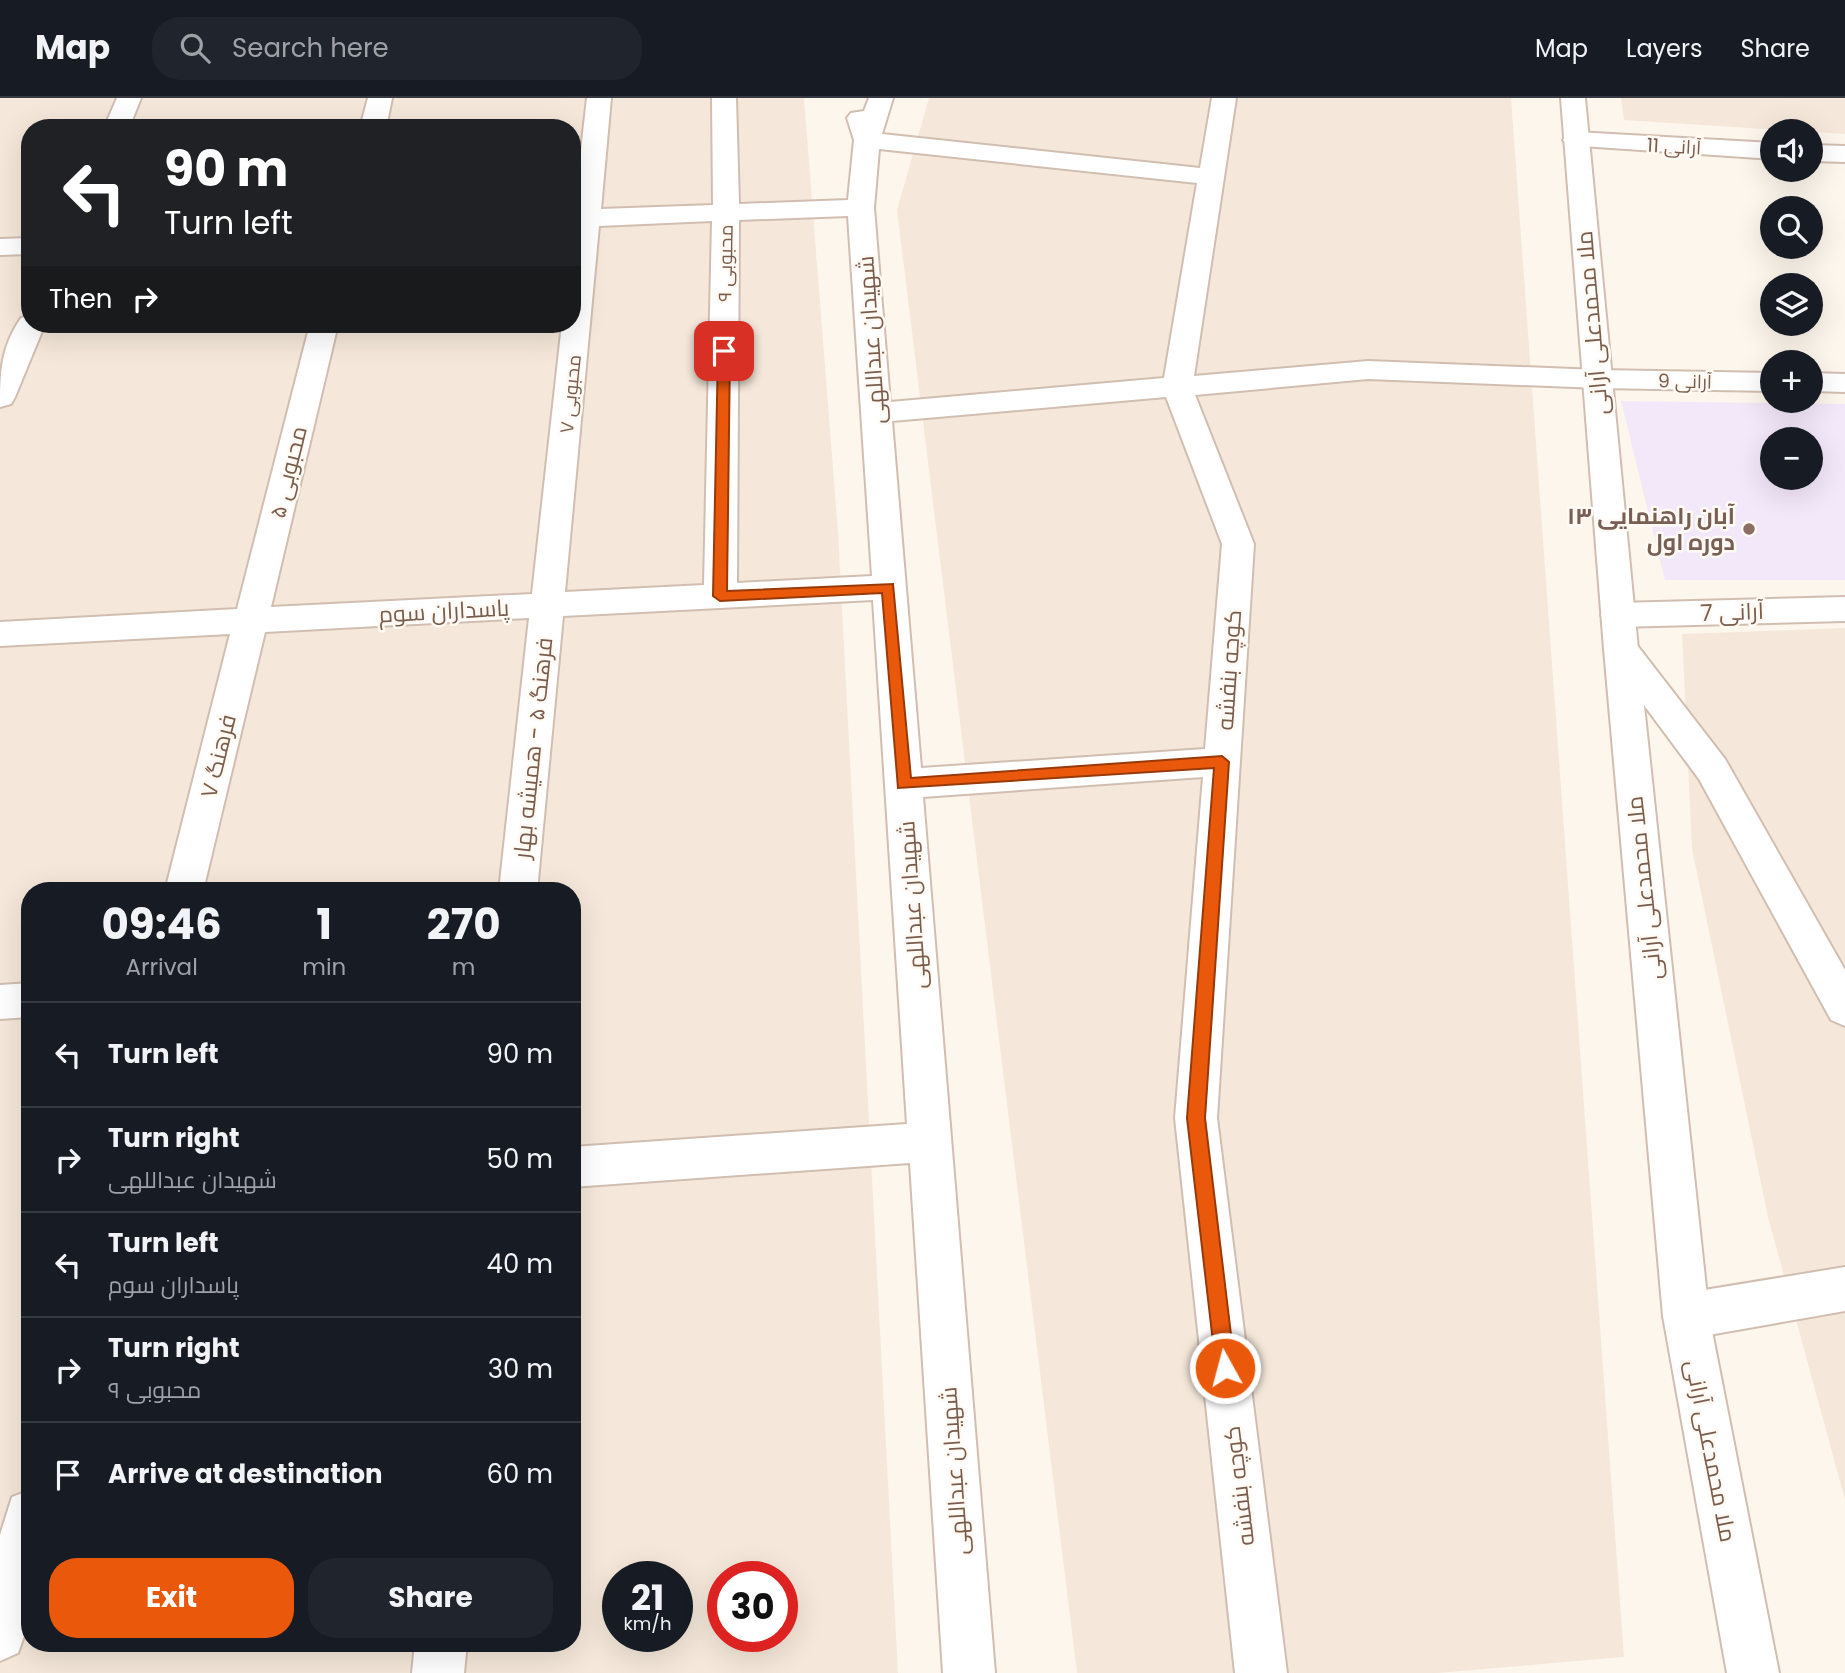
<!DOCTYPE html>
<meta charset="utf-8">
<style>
:root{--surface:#171b24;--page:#20242c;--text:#f1f3f6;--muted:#9ea1a6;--line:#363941;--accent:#ea580c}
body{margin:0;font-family:Poppins,Cairo,sans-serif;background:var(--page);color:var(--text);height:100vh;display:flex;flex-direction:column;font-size:26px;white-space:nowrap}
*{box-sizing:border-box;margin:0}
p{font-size:23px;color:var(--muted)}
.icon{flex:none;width:38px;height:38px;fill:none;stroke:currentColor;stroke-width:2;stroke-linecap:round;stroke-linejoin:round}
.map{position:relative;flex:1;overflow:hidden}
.panel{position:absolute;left:21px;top:784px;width:560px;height:770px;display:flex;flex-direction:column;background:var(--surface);border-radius:28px;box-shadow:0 7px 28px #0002}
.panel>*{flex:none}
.top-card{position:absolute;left:21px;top:21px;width:560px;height:214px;border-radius:28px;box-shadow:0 7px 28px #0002;background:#202124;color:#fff;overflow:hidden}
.fabs{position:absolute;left:1760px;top:21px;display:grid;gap:14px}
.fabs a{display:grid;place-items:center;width:63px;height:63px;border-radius:50%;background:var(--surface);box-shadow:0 7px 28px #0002;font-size:35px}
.speed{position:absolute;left:602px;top:1463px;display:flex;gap:14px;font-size:35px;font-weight:700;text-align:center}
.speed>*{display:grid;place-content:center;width:91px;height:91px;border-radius:50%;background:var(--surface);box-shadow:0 7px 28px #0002;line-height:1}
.speed small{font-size:18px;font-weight:400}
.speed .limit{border:10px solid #d22;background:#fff;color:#111}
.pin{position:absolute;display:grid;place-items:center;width:60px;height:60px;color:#fff;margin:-30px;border-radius:14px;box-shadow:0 4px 10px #0006}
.me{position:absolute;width:77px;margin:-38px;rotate:353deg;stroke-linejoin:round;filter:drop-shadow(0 0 5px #0008)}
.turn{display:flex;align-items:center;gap:24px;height:147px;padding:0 28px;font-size:32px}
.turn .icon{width:91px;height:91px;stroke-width:2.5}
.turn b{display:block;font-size:49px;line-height:60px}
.then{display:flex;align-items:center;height:66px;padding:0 28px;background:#0003;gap:14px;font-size:26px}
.eta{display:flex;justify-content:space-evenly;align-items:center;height:119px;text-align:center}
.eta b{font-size:42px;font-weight:700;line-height:49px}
.action{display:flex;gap:14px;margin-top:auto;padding:14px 28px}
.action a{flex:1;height:80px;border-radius:28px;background:var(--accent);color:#fff;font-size:28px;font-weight:700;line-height:80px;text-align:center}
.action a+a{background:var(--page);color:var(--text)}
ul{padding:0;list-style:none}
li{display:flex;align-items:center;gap:21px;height:105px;padding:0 28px;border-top:2px solid var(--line)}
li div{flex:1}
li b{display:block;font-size:26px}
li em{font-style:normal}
header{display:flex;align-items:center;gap:42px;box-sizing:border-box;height:98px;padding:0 35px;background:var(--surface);border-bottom:2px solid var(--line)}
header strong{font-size:33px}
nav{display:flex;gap:38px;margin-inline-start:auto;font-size:24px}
.search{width:490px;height:63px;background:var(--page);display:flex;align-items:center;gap:18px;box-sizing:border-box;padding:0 24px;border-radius:28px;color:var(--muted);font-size:26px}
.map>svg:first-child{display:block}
.residential{fill:#f5e8da;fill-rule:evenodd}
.education{fill:#f3e8fa;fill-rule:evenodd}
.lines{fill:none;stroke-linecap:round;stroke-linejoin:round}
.minor-casing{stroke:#d1beb0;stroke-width:4}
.tertiary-casing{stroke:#d1beb0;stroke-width:4}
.minor{fill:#fff;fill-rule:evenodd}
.tertiary{fill:#fff;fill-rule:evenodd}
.route{fill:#ea580c;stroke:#983908;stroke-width:2}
.education-dot{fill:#8d6e63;stroke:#fffaf3;stroke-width:2.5}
.labels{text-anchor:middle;stroke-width:5;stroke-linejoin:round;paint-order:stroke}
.far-street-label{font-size:19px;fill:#7a5c4d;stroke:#fffaf3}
.street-label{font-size:23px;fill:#7a5c4d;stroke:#fffaf3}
.education-label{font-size:23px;font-weight:bold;fill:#785e54;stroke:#fffaf3;text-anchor:end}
</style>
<header>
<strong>Map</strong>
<div class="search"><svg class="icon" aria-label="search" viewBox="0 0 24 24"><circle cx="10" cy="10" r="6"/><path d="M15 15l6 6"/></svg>Search here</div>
<nav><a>Map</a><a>Layers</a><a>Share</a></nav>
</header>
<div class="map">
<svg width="1845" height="1575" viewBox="0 0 1845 1575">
<rect width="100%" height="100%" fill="#fdf6ec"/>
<!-- residential -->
<g class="residential">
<path d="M 0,0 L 804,0 L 838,434 L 898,1575 L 0,1575 ZM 30,30 L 572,30 L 572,226 L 30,226 ZM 30,793 L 572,793 L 572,1545 L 30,1545 ZM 618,1479 L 677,1479 L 677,1538 L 618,1538 ZM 723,1479 L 782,1479 L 782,1538 L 723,1538 Z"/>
<polygon points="929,0 1511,0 1624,1559 1438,1575 1077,1575 897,112"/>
<polygon points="1621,0 1845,0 1845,36 1624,22"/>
<polygon points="1845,530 1845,1402 1768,1119 1692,751 1682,536"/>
</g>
<!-- education -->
<path class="education" d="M 1621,303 L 1845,306 L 1845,482 L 1665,482 ZM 1773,341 L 1811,341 L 1811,380 L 1773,380 Z"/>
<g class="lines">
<!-- minor casing -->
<g class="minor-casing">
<g id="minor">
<polygon points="117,0 141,0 129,30 104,30"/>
<polygon points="368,0 392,0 386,30 360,30"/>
<path d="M 587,0 L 611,0 L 601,111 L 713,107 L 712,0 L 736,0 L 739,106 L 848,102 L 854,42 L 847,20 L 851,15 L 864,13 L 869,0 L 893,0 L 882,36 L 1200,70 L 1212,0 L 1236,0 L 1194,278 L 1368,263 L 1598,272 L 1773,275 L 1773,293 L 1598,290 L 1368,281 L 1195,297 L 1254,446 L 1217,1020 L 1287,1575 L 1235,1575 L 1175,1020 L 1203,679 L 923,699 L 995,1575 L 943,1575 L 910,1065 L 572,1089 L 572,1049 L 907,1026 L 873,502 L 563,518 L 537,793 L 499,793 L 529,520 L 265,534 L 203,793 L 165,793 L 230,536 L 0,548 L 0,524 L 237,511 L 310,226 L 338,226 L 271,509 L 532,496 L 562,226 L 572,226 L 572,130 ZM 879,51 L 1197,85 L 1164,280 L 890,304 L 874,110 ZM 848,118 L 872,478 L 737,485 L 739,122 ZM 712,123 L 704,487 L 565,494 L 599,128 ZM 1166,299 L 1222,446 L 1205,651 L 921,670 L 892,323 Z"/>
<polygon points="1576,34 1773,45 1773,61 1567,47 1563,42 1567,37"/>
<polygon points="1811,47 1845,48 1845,64 1811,63"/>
<polygon points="30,140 30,156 0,157 0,141"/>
<path d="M 30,218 L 30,226 L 45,226 L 15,299 L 11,306 L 0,309 C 0,274 1,249 21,220 Z"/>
<polygon points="1811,275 1845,276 1845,294 1811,293"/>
<polygon points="1845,499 1845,523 1618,529 1606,526 1601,517 1606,508 1618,505"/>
<polygon points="1621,538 1633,542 1725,661 1845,872 1845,928 1831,922 1699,681 1609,560 1604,551 1609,542"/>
<polygon points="30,885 30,919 0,921 0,887"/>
<polygon points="1845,1169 1845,1213 1686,1241 1670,1234 1663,1218 1670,1202 1686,1195"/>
<polygon points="30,1392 30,1521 18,1555 0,1563 0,1437 12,1399"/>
<polygon points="415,1545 467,1545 464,1575 412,1575"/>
</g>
</g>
<!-- tertiary casing -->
<g class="tertiary-casing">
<polygon id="tertiary" points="1561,0 1585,0 1638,551 1709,1218 1779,1575 1727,1575 1663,1218 1604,551"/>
</g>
<!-- minor -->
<use href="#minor" class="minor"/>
<!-- tertiary -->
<use href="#tertiary" class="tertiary"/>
</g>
<!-- route -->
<polygon class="route" points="724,249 730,253 727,493 893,486 911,680 1222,658 1229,664 1205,1020 1235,1270 1232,1276 1225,1279 1218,1276 1216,1270 1187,1020 1214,670 898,690 882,495 720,503 713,498 718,253"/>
<!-- markers -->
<circle class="education-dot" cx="1749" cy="431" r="7"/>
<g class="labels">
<!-- far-street labels -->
<g class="far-street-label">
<text transform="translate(1674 48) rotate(3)" y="7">آرانی 11</text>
<text transform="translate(725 165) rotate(-89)" y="7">محبوبی ۹</text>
<text transform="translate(1685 283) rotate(1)" y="7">آرانی 9</text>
<text transform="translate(570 296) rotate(-84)" y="7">محبوبی ۷</text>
</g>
<!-- street labels -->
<g class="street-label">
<text transform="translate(1592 225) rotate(-95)" y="8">ملا محمدعلی آرانی</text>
<text transform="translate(871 242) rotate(-94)" y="8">شهیدان عبداللهی</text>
<text transform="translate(288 374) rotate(-76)" y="8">محبوبی ۵</text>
<text transform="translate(444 513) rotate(-3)" y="8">پاسداران سوم</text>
<text transform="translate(1732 514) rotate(-2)" y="8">آرانی 7</text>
<text transform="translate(1229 572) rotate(-86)" y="8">کوچه بنفشه</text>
<text transform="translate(533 650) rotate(-84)" y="8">فرهنگ ۵ - همیشه بهار</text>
<text transform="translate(218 658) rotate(-76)" y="8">فرهنگ ۷</text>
<text transform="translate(1644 790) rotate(-96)" y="8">ملا محمدعلی آرانی</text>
<text transform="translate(912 807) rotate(-94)" y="8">شهیدان عبداللهی</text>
<text transform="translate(1711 1353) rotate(79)" y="8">ملا محمدعلی آرانی</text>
<text transform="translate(954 1373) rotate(-94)" y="8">شهیدان عبداللهی</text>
<text transform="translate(1239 1388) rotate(-97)" y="8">کوچه بنفشه</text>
</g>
<!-- education labels -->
<g class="education-label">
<text x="1735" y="426">۱۳ آبان راهنمایی<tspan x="1735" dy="26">دوره اول</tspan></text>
</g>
</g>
</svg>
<div class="fabs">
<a><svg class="icon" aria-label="sound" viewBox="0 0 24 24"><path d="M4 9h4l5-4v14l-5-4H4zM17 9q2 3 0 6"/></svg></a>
<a><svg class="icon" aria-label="search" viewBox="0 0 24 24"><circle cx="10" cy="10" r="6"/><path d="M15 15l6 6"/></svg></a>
<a><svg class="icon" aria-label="layers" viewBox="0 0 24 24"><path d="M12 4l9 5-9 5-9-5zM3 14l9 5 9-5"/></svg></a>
<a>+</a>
<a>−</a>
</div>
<div class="speed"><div>21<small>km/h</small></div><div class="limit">30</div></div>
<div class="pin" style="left:724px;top:253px;background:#d93025"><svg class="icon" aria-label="arrive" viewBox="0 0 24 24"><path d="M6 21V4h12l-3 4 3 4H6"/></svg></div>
<svg class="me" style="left:1225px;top:1270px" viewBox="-20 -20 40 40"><circle r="17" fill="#ea580c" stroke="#fff" stroke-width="3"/><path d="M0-11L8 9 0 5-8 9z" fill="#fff"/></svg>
<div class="top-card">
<div class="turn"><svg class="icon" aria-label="left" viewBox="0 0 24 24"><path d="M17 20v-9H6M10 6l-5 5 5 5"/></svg><div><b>90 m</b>Turn left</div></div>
<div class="then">Then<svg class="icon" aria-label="right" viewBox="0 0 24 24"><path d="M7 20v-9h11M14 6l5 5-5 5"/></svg></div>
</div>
<section class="panel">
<div class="eta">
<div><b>09:46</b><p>Arrival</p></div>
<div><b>1</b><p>min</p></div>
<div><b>270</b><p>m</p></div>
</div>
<ul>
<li><svg class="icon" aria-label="left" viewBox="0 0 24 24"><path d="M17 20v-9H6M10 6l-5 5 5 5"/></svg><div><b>Turn left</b></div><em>90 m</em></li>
<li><svg class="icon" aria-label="right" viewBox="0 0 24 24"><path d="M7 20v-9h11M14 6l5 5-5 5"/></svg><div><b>Turn right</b><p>شهیدان عبداللهی</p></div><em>50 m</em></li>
<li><svg class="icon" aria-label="left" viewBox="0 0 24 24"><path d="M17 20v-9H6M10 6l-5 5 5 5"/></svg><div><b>Turn left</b><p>پاسداران سوم</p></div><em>40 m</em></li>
<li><svg class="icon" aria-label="right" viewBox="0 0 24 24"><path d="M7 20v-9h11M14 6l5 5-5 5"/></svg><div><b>Turn right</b><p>محبوبی ۹</p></div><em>30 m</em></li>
<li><svg class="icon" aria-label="arrive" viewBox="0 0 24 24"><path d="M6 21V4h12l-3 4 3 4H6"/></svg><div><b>Arrive at destination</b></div><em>60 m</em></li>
</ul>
<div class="action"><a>Exit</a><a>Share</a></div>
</section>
</div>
